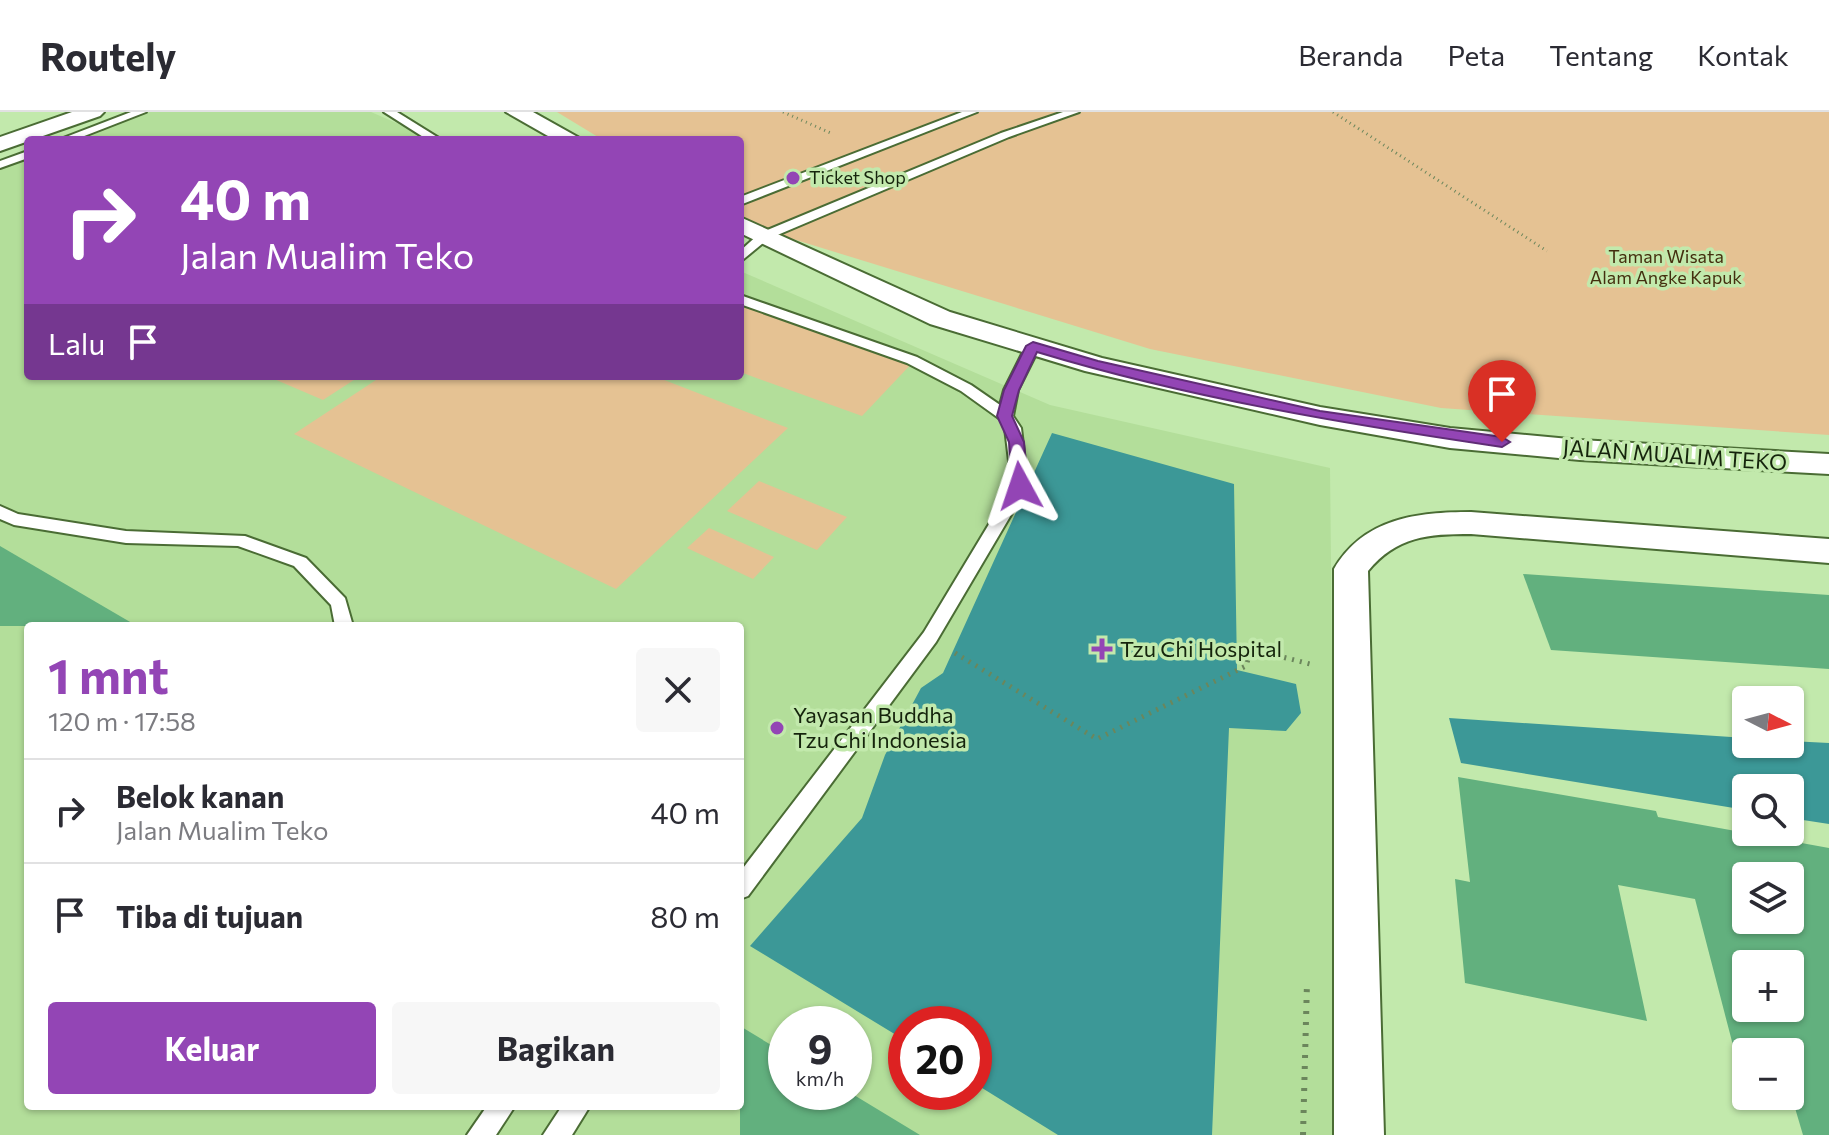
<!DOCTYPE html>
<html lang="id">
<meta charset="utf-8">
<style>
:root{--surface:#fff;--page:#f7f7f7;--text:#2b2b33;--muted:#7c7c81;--line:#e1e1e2;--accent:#9345b5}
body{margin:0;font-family:Commissioner,sans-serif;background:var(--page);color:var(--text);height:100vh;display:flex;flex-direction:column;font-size:30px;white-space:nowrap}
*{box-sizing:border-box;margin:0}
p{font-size:26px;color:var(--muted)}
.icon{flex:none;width:44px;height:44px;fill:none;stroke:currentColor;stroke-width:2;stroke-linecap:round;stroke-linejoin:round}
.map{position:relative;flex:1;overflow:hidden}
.sheet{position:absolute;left:24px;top:510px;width:720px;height:488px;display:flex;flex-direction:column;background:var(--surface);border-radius:8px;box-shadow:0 2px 6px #0004}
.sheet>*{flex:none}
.guide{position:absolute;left:24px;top:24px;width:720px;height:244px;border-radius:8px;box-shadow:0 2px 6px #0004;background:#9345b5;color:#fff;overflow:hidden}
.needle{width:52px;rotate:96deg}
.buttons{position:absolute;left:1732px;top:574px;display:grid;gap:16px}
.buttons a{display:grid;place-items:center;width:72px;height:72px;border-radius:8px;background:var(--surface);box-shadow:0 2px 6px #0004;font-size:40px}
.speed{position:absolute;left:768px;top:894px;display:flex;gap:16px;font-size:40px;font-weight:700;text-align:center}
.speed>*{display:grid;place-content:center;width:104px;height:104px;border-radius:50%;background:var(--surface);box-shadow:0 2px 6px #0004;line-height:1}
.speed small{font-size:20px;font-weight:400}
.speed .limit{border:12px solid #d22;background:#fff;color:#111}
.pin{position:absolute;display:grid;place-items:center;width:68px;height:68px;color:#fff;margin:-82px -34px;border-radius:50% 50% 50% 0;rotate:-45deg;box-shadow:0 0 8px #0007}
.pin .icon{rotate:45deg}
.me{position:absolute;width:88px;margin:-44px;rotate:355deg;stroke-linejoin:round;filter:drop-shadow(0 0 6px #0008)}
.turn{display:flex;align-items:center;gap:28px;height:168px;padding:0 24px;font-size:36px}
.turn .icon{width:104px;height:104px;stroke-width:2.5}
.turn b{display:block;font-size:56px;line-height:68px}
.then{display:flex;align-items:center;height:76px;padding:0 24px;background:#0003;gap:16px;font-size:30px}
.round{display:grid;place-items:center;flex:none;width:84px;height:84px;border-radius:8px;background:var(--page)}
.summary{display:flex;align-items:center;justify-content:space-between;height:136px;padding:0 24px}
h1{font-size:48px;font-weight:700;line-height:60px;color:var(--accent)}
.action{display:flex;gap:16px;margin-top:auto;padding:16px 24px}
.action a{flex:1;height:92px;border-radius:8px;background:var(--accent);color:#fff;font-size:32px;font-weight:700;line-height:92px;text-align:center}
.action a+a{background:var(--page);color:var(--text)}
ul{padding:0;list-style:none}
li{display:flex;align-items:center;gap:24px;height:104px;padding:0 24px;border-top:2px solid var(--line)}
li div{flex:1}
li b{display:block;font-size:30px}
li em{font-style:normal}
header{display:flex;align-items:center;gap:48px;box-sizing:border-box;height:112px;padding:0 40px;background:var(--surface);border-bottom:2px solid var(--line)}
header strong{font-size:38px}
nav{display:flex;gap:44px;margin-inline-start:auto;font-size:28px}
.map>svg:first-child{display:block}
.built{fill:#b3de9a;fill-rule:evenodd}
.green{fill:#e5c293}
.water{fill:#3c9897}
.building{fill:#62b07e;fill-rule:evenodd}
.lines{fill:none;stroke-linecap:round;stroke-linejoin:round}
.service-casing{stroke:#4a6c34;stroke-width:4}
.minor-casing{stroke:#4a6c34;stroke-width:4}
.path-far2{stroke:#6b865c;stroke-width:3;stroke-dasharray:1 4;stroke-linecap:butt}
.path-far1{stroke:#6b865c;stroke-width:5;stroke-dasharray:2 6;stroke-linecap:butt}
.path{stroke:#6b865c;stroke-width:6;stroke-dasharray:3 8;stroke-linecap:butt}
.service{fill:#fff;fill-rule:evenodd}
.minor{fill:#fff;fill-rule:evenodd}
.route{fill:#9345b5;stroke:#602d76;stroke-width:2}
.poi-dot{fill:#9345b5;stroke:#c2e9ac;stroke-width:3}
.labels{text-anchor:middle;stroke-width:7;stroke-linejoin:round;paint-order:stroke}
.far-poi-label{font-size:18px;fill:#15240c;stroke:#c2e9ac;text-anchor:start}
.far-park-label{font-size:18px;fill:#442f0f;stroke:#c2e9ac}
.street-label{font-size:22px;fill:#15240c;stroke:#c2e9ac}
.poi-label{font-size:22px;fill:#15240c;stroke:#c2e9ac;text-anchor:start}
</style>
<header>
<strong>Routely</strong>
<nav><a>Beranda</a><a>Peta</a><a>Tentang</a><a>Kontak</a></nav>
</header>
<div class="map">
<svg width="1829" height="1023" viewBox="0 0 1829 1023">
<rect width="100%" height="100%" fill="#c2e9ac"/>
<!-- built -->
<g class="built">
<polygon points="145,0 371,0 436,28 68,28"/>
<path d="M 28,42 L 28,264 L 740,264 L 740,159 L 1050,293 L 1330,356 L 1337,1023 L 0,1023 L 0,53 ZM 28,514 L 740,514 L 740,994 L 28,994 ZM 786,912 L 854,912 L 854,980 L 786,980 ZM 906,912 L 974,912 L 974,980 L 906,980 Z"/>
</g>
<!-- green -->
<g class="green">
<polygon points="557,0 1829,0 1829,323 1441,296 1150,237 744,112 740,110 740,28 603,28"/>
<polygon points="740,188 916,247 862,304 740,260"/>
<polygon points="267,264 360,264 323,288"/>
<polygon points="382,264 654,264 788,316 616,477 294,322"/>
<polygon points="759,369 847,405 817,438 727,399"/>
<polygon points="709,416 774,445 753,467 687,436"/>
</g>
<!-- water -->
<g class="water">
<polygon points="1052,321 1234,372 1237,558 1296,572 1301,601 1286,619 1229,616 1212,1023 1058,1023 974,971 974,912 906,912 906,929 750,834 862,706 885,643 921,576 943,561"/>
<polygon points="1449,606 1746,626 1746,632 1790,632 1790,629 1829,631 1829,712 1790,706 1790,676 1746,676 1746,698 1461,651"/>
</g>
<!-- building -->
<g class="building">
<polygon points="0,434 137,514 0,514"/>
<polygon points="1523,462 1829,483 1829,557 1551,538"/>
<path d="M 1458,665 L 1656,699 L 1658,705 L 1829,736 L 1829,1023 L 1803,1023 L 1790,979 L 1790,940 L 1746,940 L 1746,947 L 1736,945 L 1695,787 L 1618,773 L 1647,909 L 1465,871 L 1455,767 L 1470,770 ZM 1746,764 L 1790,764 L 1790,808 L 1746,808 ZM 1746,852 L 1790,852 L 1790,896 L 1746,896 Z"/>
<polygon points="740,914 786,942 786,980 849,980 920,1023 740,1023"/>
</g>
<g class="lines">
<!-- service casing -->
<g class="service-casing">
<g id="service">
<polygon points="131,0 146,0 74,28 58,28"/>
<polygon points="384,0 397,0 442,28 428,28"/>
<polygon points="962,0 977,0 740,93 740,85"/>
<polygon points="1063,0 1079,0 1009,25 768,127 740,150 740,139 760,121 1001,21"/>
<polygon points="28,39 28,46 0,56 0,49"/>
<polygon points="740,183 917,245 971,273 1000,293 1004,278 1026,234 1033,230 1040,234 1018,278 1013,304 1021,316 1028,374 936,530 748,784 740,787 740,760 924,520 1012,374 1005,316 1000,307 961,279 907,251 740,192"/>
<polygon points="0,394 18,402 126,419 245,424 306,446 345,486 353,514 335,514 331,493 294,454 238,434 126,431 14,413 0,407"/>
<polygon points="487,994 515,994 496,1023 467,1023"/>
<polygon points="562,994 590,994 572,1023 543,1023"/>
</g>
</g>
<!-- minor casing -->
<g class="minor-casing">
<g id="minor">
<polygon points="72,0 104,0 100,4 0,39 0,25"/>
<polygon points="506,0 533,0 583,28 555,28"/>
<polygon points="740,105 950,200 1102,246 1320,295 1450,316 1580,328 1829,342 1829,362 1580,348 1450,336 1320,313 1085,259 930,212 740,121"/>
<path d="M 1471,400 L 1829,427 L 1829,451 L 1471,422 C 1428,422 1397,424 1368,459 L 1384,1023 L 1334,1023 L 1334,457 C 1364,406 1417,400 1471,400 Z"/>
</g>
</g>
<!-- path-far2 -->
<g class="path-far2">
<polyline points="783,0 833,22"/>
<polyline points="1333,0 1547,139"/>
</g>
<!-- path-far1 -->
<polyline class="path-far1" points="955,541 1097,627 1246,554 1251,537 1310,552"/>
<!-- path -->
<polyline class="path" points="1303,1023 1307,870"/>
<!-- service -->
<use href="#service" class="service"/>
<!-- minor -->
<use href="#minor" class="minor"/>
</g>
<!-- route -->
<path class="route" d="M 1033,230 L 1098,249 L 1320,299 L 1502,325 L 1510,330 L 1502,335 C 1345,312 1189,286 1037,240 L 1019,278 L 1012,304 L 1024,330 L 1028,374 L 1020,379 L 1012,374 L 1009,330 L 997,304 L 1004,278 L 1026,234 Z"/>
<!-- markers -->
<g class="poi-dot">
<circle cx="793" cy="66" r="8"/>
<path d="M1098 525h8v8h8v8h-8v8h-8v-8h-8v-8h8z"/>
<circle cx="777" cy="616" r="8"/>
</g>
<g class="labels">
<!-- far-poi labels -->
<g class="far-poi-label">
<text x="809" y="72">Ticket Shop</text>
</g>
<!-- far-park labels -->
<g class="far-park-label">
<text x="1666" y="151">Taman Wisata<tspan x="1666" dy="21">Alam Angke Kapuk</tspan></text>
</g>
<!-- street labels -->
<g class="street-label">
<text transform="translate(1675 343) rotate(4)" y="8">JALAN MUALIM TEKO</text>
</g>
<!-- poi labels -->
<g class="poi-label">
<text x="1120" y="545">Tzu Chi Hospital</text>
<text x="793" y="611">Yayasan Buddha<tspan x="793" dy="25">Tzu Chi Indonesia</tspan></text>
</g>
</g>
</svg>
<div class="buttons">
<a><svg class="needle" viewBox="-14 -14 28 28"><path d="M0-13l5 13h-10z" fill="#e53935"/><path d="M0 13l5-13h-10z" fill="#7c7c81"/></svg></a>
<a><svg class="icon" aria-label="search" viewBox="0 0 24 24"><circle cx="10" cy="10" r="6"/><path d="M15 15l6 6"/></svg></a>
<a><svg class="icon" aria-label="layers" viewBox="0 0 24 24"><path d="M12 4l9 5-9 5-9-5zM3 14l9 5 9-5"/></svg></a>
<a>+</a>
<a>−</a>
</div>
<div class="speed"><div>9<small>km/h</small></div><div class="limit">20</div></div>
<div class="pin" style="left:1502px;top:330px;background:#d93025"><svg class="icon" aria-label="arrive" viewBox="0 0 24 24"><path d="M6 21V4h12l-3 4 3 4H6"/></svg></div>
<svg class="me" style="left:1020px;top:374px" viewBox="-20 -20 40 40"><path d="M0-17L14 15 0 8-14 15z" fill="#9345b5" stroke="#fff" stroke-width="4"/></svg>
<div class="guide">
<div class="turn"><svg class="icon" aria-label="right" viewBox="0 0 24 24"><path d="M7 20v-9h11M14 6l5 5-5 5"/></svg><div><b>40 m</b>Jalan Mualim Teko</div></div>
<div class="then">Lalu<svg class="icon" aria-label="arrive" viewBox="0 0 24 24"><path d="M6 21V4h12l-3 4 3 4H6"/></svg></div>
</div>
<section class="sheet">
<div class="summary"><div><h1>1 mnt</h1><p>120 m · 17:58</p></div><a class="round"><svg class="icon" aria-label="close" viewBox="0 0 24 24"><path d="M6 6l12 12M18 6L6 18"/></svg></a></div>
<ul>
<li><svg class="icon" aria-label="right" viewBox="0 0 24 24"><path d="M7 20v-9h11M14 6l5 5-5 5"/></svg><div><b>Belok kanan</b><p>Jalan Mualim Teko</p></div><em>40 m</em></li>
<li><svg class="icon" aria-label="arrive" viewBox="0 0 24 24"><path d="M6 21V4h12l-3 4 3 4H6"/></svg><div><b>Tiba di tujuan</b></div><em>80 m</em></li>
</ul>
<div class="action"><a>Keluar</a><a>Bagikan</a></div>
</section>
</div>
